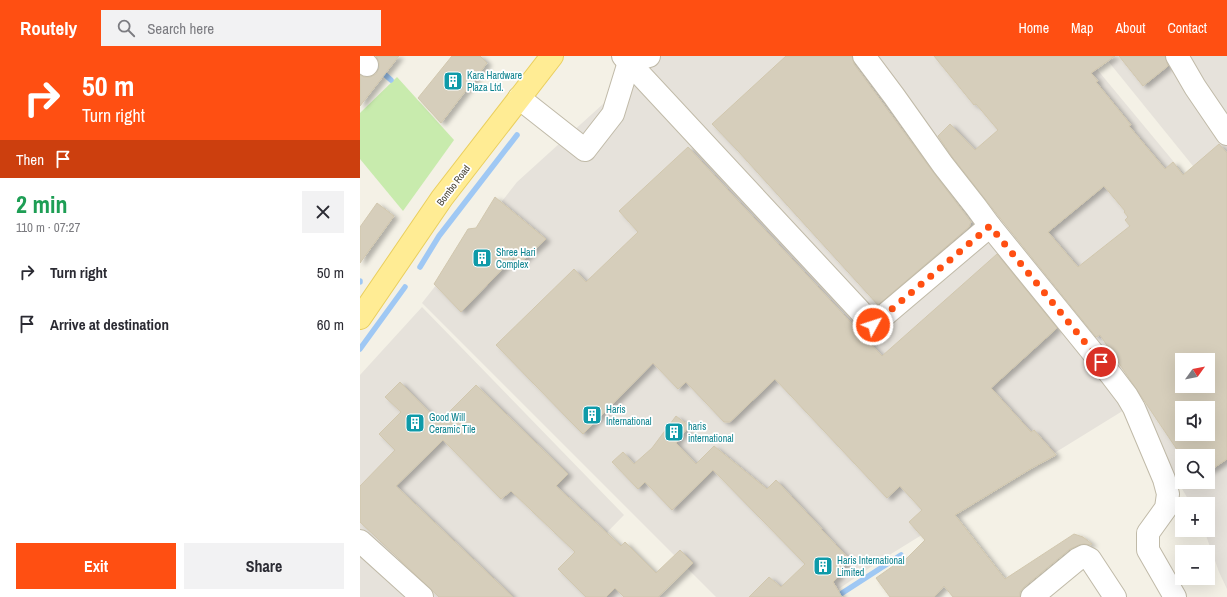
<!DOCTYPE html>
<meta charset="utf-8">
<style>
:root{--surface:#fff;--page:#f2f2f3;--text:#2b2b33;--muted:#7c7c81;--accent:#ff4f12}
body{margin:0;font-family:"Archivo Narrow",sans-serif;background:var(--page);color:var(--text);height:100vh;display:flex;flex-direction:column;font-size:15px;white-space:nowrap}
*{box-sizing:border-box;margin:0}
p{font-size:13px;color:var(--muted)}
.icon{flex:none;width:22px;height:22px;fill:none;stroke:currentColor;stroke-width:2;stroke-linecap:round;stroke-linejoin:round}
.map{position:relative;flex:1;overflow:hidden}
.drawer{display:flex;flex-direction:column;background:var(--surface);width:360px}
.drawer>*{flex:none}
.banner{background:#ff4f12;color:#fff;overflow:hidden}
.needle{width:26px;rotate:57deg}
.fabs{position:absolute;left:815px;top:297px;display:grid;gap:8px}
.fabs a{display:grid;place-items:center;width:40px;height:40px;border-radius:0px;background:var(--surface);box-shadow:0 4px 16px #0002;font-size:20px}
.pin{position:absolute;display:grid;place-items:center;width:34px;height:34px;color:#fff;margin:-17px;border:2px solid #fff;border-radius:50%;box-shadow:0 1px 4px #0007}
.me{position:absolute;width:44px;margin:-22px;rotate:50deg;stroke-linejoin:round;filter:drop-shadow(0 0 3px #0008)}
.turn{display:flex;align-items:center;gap:14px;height:84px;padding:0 16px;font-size:18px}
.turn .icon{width:52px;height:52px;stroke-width:2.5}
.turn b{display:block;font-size:28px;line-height:34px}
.then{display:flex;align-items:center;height:38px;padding:0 16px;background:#0003;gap:8px;font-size:15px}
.round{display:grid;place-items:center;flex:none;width:42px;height:42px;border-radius:0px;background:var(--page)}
.overview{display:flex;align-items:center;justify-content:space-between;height:68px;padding:0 16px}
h1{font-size:24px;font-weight:800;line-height:30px;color:#1e9e55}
.cta{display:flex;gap:8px;margin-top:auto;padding:8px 16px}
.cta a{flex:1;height:46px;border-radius:0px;background:var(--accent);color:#fff;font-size:16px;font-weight:800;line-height:46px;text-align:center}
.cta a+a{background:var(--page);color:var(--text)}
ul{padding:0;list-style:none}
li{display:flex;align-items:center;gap:12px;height:52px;padding:0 16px}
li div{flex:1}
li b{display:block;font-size:15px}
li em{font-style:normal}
header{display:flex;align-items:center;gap:24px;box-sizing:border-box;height:56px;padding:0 20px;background:var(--accent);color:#fff}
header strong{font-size:19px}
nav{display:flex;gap:22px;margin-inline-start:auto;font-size:14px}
.search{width:280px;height:36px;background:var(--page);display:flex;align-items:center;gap:10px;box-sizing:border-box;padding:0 14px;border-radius:0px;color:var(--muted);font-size:15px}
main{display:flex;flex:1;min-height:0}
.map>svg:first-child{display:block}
.industrial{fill:#e6e2db;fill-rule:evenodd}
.green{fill:#c8ebad}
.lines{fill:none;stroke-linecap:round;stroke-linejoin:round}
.stream{stroke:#9fc8f4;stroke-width:5.5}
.building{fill:#d6cebb;stroke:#d1c7ae;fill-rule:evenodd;filter:url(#shadow)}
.minor-casing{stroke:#c0baa8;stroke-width:24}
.major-casing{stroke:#eacf5e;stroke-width:24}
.minor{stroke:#fff;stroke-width:22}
.major{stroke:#ffec94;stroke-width:22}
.route{stroke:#ff4f12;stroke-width:7;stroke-dasharray:0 12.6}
.labels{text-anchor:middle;stroke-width:3.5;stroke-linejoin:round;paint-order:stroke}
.culture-label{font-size:10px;fill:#0d838f;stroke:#fff;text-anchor:start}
.street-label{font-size:10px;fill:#474235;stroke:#fff}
</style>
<header>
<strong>Routely</strong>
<div class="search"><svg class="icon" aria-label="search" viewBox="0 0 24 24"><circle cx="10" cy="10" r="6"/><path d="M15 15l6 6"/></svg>Search here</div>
<nav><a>Home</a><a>Map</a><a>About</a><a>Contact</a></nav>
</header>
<main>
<section class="drawer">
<div class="banner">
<div class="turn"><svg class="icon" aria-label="right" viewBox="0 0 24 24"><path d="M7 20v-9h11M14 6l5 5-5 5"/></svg><div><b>50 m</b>Turn right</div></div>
<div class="then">Then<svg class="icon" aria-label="arrive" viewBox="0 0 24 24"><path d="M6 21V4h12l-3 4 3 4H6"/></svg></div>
</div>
<div class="overview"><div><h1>2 min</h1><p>110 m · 07:27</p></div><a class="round"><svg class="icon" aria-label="close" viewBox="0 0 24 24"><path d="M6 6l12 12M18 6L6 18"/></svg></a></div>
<ul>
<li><svg class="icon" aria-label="right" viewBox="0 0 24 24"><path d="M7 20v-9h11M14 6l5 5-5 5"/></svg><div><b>Turn right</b></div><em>50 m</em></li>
<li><svg class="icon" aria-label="arrive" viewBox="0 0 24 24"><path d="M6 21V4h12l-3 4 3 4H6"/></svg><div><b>Arrive at destination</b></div><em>60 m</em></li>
</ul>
<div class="cta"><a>Exit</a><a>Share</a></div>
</section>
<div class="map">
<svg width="867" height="541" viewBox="0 0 867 541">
<defs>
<filter id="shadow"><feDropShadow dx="4.5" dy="2.5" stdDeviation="2" flood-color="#0004"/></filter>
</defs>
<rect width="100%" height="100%" fill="#f4f1e6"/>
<!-- industrial -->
<g class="industrial">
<polygon points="296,0 495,0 769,351 518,506 467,541 356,541 62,247 157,126"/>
<polygon points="506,0 726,0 867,170 822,304 822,312 777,343"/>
<polygon points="744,0 867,0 867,152"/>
<polygon points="62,251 264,459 222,502 263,541 72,541 0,476 0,319"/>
<path d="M 867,294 L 867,533 L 859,516 L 844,474 L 848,474 L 848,448 L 831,448 L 776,355 L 822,324 L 822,330 L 848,330 ZM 822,352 L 848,352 L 848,378 L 822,378 ZM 822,400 L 848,400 L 848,426 L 822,426 Z"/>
<polygon points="0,494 52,541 0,541"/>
</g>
<!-- green -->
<polygon class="green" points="37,21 94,84 43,155 0,103 0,57"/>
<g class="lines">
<!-- stream -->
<g class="stream">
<polyline points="12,7 31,24"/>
<polyline points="60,211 79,180 157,79"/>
<polyline points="0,225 0,226"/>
<polyline points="0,293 45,231"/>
<polyline points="476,541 541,499"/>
</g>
</g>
<!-- building -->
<g class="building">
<polygon points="16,0 39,0 0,50 0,19 4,21 10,21 16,18 19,12 19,6"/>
<polygon points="92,0 120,0 127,7 81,67 58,42"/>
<polygon points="426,0 492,0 494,8 573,116 611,166 609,171 518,249 378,95 352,68"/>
<path d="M 574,0 L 755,0 L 731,17 L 738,25 L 736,26 L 771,69 L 769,70 L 805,113 L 813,106 L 823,119 L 859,88 L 867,97 L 867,403 L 848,416 L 848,400 L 822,400 L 822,401 L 740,279 L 736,281 L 640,162 L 593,102 L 578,80 L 590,68 L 615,94 L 638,74 L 616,48 L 614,49 ZM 744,130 L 765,155 L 764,156 L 768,161 L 765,164 L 770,170 L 718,211 L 688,176 ZM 822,304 L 848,304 L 848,330 L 822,330 ZM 822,352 L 848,352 L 848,378 L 822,378 Z"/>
<polygon points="759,0 805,0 808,10 783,30"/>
<polygon points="328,91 522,300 637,198 697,272 631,332 671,376 674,374 696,399 672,412 595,459 645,523 714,478 723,481 732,488 730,489 724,488 719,489 710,493 664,531 660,536 660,541 593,541 584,530 574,541 530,541 516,522 533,510 541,501 545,504 565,484 549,466 562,454 540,430 527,442 415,323 370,366 364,366 326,326 318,333 293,307 223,378 211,366 136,289 214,213 226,226 278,176 259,155"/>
<polygon points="135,141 186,183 159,208 153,202 101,256 74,228 108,173 116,172"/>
<polygon points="17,147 34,160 0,207 0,171"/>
<polygon points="40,326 79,366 116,329 208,418 196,430 261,490 265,486 296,517 320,494 333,507 298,541 264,541 255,532 246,541 226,541 198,513 215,496 151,435 141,443 83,384 36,430 153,541 79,541 0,466 0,430 35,394 19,378 41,356 25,341"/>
<polygon points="316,360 329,370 316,387 336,408 354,390 407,433 416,424 462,473 461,473 490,504 477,516 480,519 473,526 482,541 389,541 409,521 421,531 445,508 353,414 312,454 285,426 278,433 252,406 263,396 274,408 292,392"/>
</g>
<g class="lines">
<!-- minor casing -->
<g class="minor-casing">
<g id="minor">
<polyline points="263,0 513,269 630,170 616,151 583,109 534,40 504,0"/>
<polyline points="817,0 835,31 867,78"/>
<polyline points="0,2 7,9"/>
<polyline points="159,42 225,94 253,58 269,6 289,0"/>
<polyline points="630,170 751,319 767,340 774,352 804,423 808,438 806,452 788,477 788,494 815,541"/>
<polyline points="0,485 62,541"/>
<polyline points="672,541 718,503 724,500 730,503 755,541"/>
</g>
</g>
<!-- major casing -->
<g class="major-casing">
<polyline id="major" points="0,262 82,142 192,0"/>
</g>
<!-- minor -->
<use href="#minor" class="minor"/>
<!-- major -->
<use href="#major" class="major"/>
</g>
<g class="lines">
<!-- route -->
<polyline class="route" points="513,269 630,170 741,306"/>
</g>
<!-- icons -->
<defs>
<g id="building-square" transform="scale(1)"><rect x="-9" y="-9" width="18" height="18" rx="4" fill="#0f9aa8" stroke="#fff"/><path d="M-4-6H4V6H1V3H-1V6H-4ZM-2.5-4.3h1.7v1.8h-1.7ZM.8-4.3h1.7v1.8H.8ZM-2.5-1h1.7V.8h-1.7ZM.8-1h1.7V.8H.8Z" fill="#fff"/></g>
</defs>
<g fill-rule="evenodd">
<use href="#building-square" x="93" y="25"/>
<use href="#building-square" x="122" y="202"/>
<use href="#building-square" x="232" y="359"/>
<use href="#building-square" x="55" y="367"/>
<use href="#building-square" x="314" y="376"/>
<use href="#building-square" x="463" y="510"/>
</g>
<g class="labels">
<!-- culture labels -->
<g class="culture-label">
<text x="107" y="23">Kara Hardware<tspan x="107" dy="12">Plaza Ltd.</tspan></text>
<text x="136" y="200">Shree Hari<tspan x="136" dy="12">Complex</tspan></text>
<text x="246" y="357">Haris<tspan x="246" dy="12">International</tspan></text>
<text x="69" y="365">Good Will<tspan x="69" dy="12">Ceramic Tile</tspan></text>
<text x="328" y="374">haris<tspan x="328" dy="12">international</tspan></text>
<text x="477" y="508">Haris International<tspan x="477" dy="12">Limited</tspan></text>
</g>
<!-- street labels -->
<g class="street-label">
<text transform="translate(93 129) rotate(-53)" y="4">Bombo Road</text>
</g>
</g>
</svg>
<div class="fabs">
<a><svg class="needle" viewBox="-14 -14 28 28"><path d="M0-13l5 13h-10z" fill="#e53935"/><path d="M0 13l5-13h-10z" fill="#7c7c81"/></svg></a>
<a><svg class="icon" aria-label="sound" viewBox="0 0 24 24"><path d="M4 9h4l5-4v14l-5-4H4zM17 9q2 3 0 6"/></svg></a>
<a><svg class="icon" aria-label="search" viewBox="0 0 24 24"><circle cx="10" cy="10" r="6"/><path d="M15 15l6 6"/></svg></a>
<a>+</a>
<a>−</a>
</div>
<div class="pin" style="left:741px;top:306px;background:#d93025"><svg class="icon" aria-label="arrive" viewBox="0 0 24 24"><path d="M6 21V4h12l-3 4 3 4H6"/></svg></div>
<svg class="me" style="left:513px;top:269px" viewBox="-20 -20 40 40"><circle r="17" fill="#ff4f12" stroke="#fff" stroke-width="3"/><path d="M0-11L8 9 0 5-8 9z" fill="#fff"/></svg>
</div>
</main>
